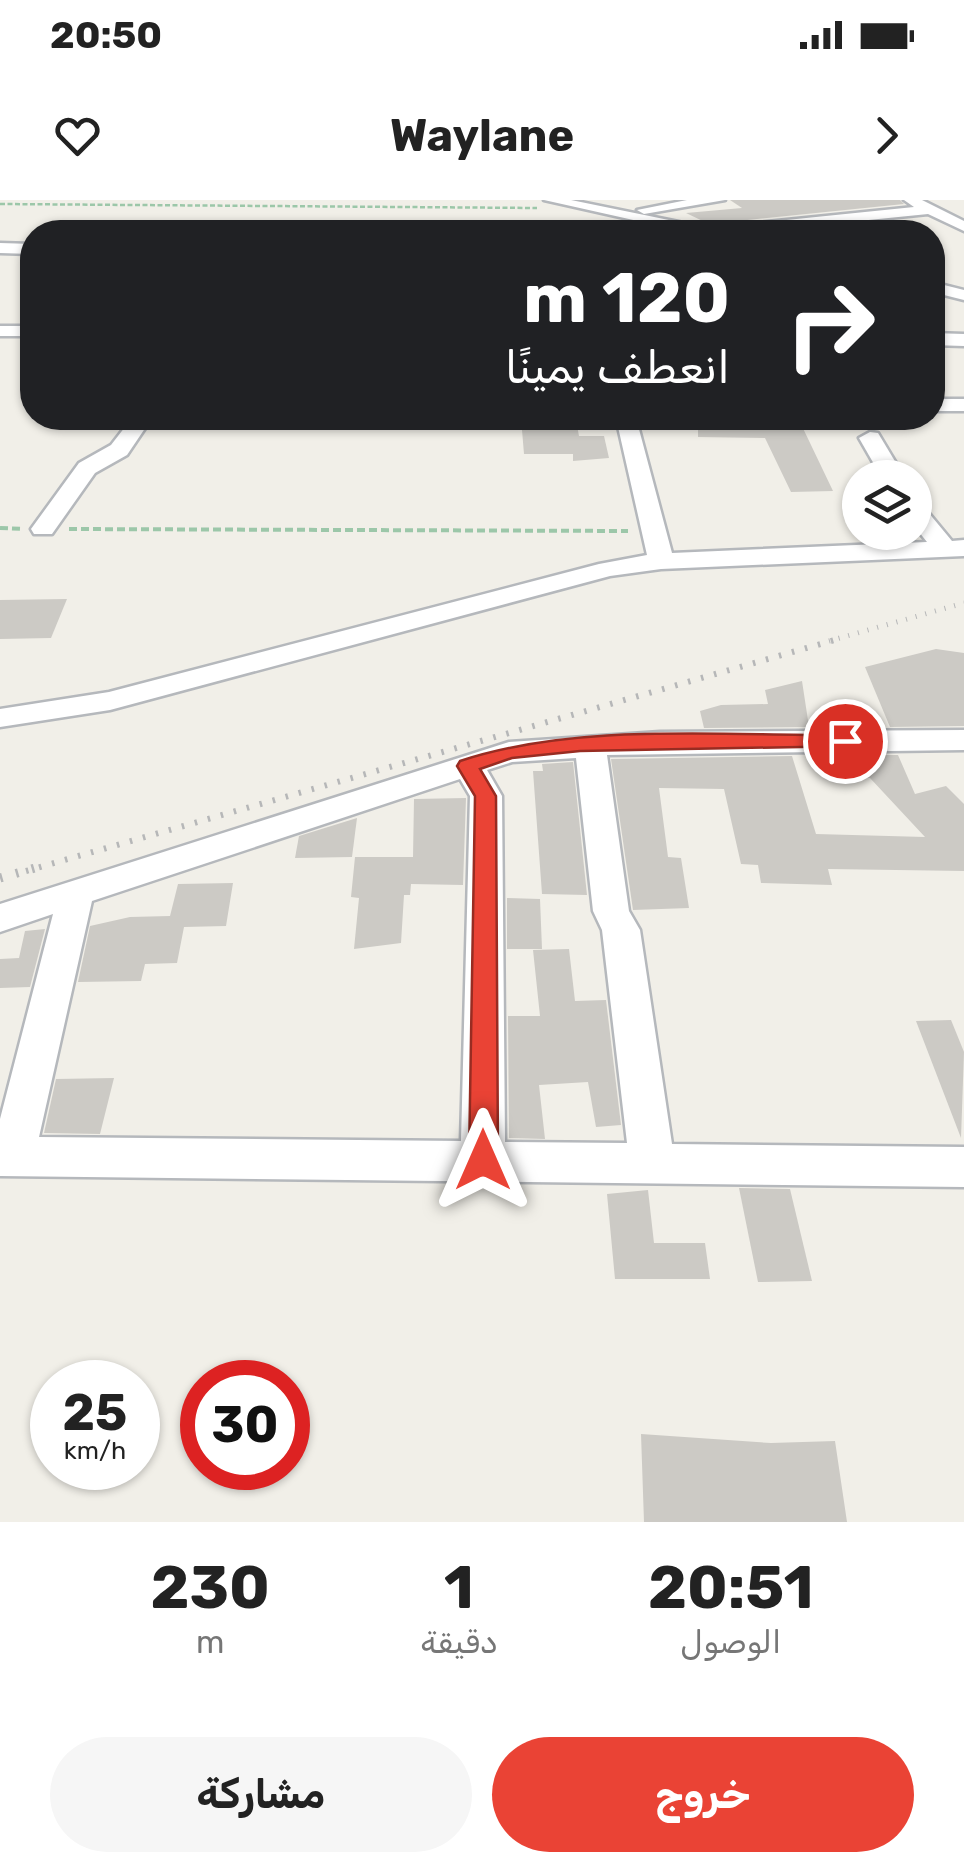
<!DOCTYPE html>
<html lang="ar">
<meta charset="utf-8">
<style>
:root{--surface:#fff;--page:#f6f6f6;--text:#222;--muted:#767676;--accent:#ea4335}
body{margin:0;font-family:Rubik,"Noto Sans Arabic",sans-serif;background:var(--page);color:var(--text);direction:rtl;height:100vh;display:flex;flex-direction:column;font-size:38px;white-space:nowrap}
*{box-sizing:border-box;margin:0}
p{font-size:32px;color:var(--muted)}
.icon{flex:none;width:55px;height:55px;fill:none;stroke:currentColor;stroke-width:2;stroke-linecap:round;stroke-linejoin:round}
.map{position:relative;height:1322px;overflow:hidden;direction:ltr}
.sheet{display:flex;flex-direction:column;background:var(--surface);flex:1}
.sheet>*{flex:none}
.top-card{position:absolute;left:20px;top:20px;width:925px;height:210px;border-radius:40px;box-shadow:0 2px 8px #0004;direction:rtl;background:#202124;color:#fff;overflow:hidden}
.fabs{position:absolute;left:842px;top:260px;display:grid;gap:20px}
.fabs a{display:grid;place-items:center;width:90px;height:90px;border-radius:50%;background:var(--surface);box-shadow:0 2px 8px #0004;font-size:50px}
.speed{position:absolute;left:30px;top:1160px;display:flex;gap:20px;font-size:50px;font-weight:700;text-align:center}
.speed>*{display:grid;place-content:center;width:130px;height:130px;border-radius:50%;background:var(--surface);box-shadow:0 2px 8px #0004;line-height:1}
.speed small{font-size:25px;font-weight:400}
.speed .limit{border:15px solid #d22;background:#fff;color:#111}
.pin{position:absolute;display:grid;place-items:center;width:85px;height:85px;color:#fff;margin:-42px;border:5px solid #fff;border-radius:50%;box-shadow:0 2px 10px #0007}
.me{position:absolute;width:110px;margin:-55px;rotate:0deg;stroke-linejoin:round;filter:drop-shadow(0 0 8px #0008)}
.turn{display:flex;align-items:center;gap:35px;height:210px;padding:0 50px;font-size:45px}
.turn .icon{width:130px;height:130px;stroke-width:2.5}
.turn b{display:block;font-size:70px;line-height:85px}
.eta{display:flex;justify-content:space-evenly;align-items:center;height:170px;text-align:center}
.eta b{font-size:60px;font-weight:700;line-height:70px}
.button{display:flex;gap:20px;margin-top:auto;padding:20px 50px}
.button a{flex:1;height:115px;border-radius:60px;background:var(--accent);color:#fff;font-size:40px;font-weight:700;line-height:115px;text-align:center}
.button a+a{background:var(--page);color:var(--text)}
.status{display:flex;justify-content:space-between;align-items:center;height:70px;padding:0 50px;background:var(--surface);direction:ltr}
.status svg{height:28px;fill:currentColor}
header{display:flex;justify-content:space-between;align-items:center;height:130px;padding:0 50px;background:var(--surface);font-size:45px;font-weight:700}
.map>svg:first-child{display:block}
.building{fill:#cccac5}
.lines{fill:none;stroke-linecap:round;stroke-linejoin:round}
.minor-casing{stroke:#b5b8bc;stroke-width:5}
.path-far1{stroke:#9cc7a9;stroke-width:2.5;stroke-dasharray:5 2.5;stroke-linecap:butt}
.path{stroke:#9cc7a9;stroke-width:4;stroke-dasharray:8 4;stroke-linecap:butt}
.minor{fill:#fff;fill-rule:evenodd}
.rail-far2{stroke:#b6b7b8;stroke-width:5;stroke-dasharray:1 9;stroke-linecap:butt}
.rail-far1{stroke:#b6b7b8;stroke-width:6;stroke-dasharray:2.5 11;stroke-linecap:butt}
.rail{stroke:#b6b7b8;stroke-width:9;stroke-dasharray:2.5 14;stroke-linecap:butt}
.route{fill:#ea4335;stroke:#982c22;stroke-width:2.5}
</style>
<div class="status"><b>20:50</b><svg viewBox="0 0 49 12"><path d="M0 12V9h3v3zM5 12V6h3v6zM10 12V3h3v9zM15 12V0h3v12zM26 1h20v11H26zM47 4h2v5h-2z"/></svg></div>
<header><svg class="icon" aria-label="forward" viewBox="0 0 24 24"><path d="M9 5l7 7-7 7"/></svg>Waylane<svg class="icon" aria-label="heart" viewBox="0 0 24 24"><path d="M12 20l-8-8c-3-5 5-10 8-4 3-6 11-1 8 4z"/></svg></header>
<div class="map">
<svg width="964" height="1322" viewBox="0 0 964 1322">
<rect width="100%" height="100%" fill="#f1efe8"/>
<!-- building -->
<g class="building">
<polygon points="730,0 900,0 904,4 709,24 686,13 742,8"/>
<polygon points="521,218 576,220 579,236 604,236 609,258 573,261 573,254 524,254"/>
<polygon points="698,218 779,218 782,222 800,222 833,291 791,292 765,238 698,237"/>
<polygon points="67,399 51,438 0,439 0,400"/>
<polygon points="936,449 964,453 964,526 890,527 865,467"/>
<polygon points="802,481 809,527 704,528 700,511 721,505 768,504 765,490"/>
<polygon points="853,555 898,555 915,594 946,586 964,604 964,671 828,669 832,685 761,683 758,665 741,664 724,589 659,588 668,657 681,658 689,708 633,710 611,559 792,556 816,634 925,637 870,578 862,578"/>
<polygon points="573,562 587,695 542,694 533,571 543,571 542,564"/>
<polygon points="466,598 463,685 411,684 410,695 404,695 401,743 354,749 359,698 351,697 355,657 413,657 414,599"/>
<polygon points="357,618 352,657 295,658 299,636"/>
<polygon points="233,683 226,726 184,727 177,763 145,764 141,781 78,782 90,726 130,717 170,716 178,684"/>
<polygon points="507,698 540,699 542,749 507,749"/>
<polygon points="45,729 30,787 0,788 0,759 19,758 25,731"/>
<polygon points="569,749 575,801 606,800 621,925 596,927 588,882 539,885 545,939 509,938 508,816 540,816 533,750"/>
<polygon points="951,820 964,852 961,938 916,821"/>
<polygon points="114,878 100,934 44,933 56,879"/>
<polygon points="739,988 790,989 812,1081 758,1082"/>
<polygon points="648,990 654,1043 705,1043 710,1079 615,1079 607,994"/>
<polygon points="641,1234 771,1243 835,1241 847,1322 644,1322"/>
</g>
<g class="lines">
<!-- minor casing -->
<g class="minor-casing">
<g id="minor">
<polygon points="544,0 571,0 708,28 914,7 904,0 922,0 964,21 964,31 928,14 750,32 687,32"/>
<polygon points="687,0 725,0 644,14 637,10"/>
<polygon points="0,43 32,44 32,54 0,53"/>
<polygon points="932,82 964,90 964,100 932,92"/>
<rect x="0" y="126" width="32" height="10"/>
<polygon points="932,133 964,134 964,146 932,145"/>
<rect x="932" y="199" width="32" height="12"/>
<polygon points="132,218 152,218 127,255 95,273 52,334 34,334 31,329 79,263 111,245"/>
<polygon points="616,218 636,218 672,353 927,342 915,327 915,304 923,306 952,341 964,340 964,356 661,369 610,376 110,510 0,527 0,509 109,492 599,364 647,355"/>
<polygon points="870,232 878,233 905,278 882,278 859,238"/>
<path d="M 964,530 L 964,550 L 607,555 L 629,711 L 640,730 L 672,944 L 964,947 L 964,987 L 0,976 L 0,919 L 53,714 L 0,732 L 0,704 L 509,542 L 660,532 ZM 576,558 L 593,711 L 602,730 L 627,943 L 505,942 L 502,596 L 487,570 L 512,562 ZM 460,579 L 470,596 L 461,941 L 39,937 L 92,701 Z"/>
</g>
</g>
<!-- path-far1 -->
<polyline class="path-far1" points="0,4 537,8"/>
<!-- path -->
<g class="path">
<polyline points="0,328 23,329"/>
<polyline points="69,329 628,331"/>
</g>
<!-- minor -->
<use href="#minor" class="minor"/>
<!-- rail-far2 -->
<polyline class="rail-far2" points="829,441 964,403"/>
<!-- rail-far1 -->
<polyline class="rail-far1" points="26,671 838,439"/>
<!-- rail -->
<polyline class="rail" points="0,678 35,668"/>
</g>
<!-- route -->
<path class="route" d="M 845,535 L 852,536 L 852,546 L 580,551 L 512,558 L 480,569 L 496,596 L 498,960 L 493,969 L 483,973 L 473,969 L 469,960 L 475,596 L 457,566 L 460,561 C 578,522 721,536 845,535 Z"/>
</svg>
<div class="fabs">
<a><svg class="icon" aria-label="layers" viewBox="0 0 24 24"><path d="M12 4l9 5-9 5-9-5zM3 14l9 5 9-5"/></svg></a>
</div>
<div class="speed"><div>25<small>km/h</small></div><div class="limit">30</div></div>
<div class="pin" style="left:845px;top:541px;background:#d93025"><svg class="icon" aria-label="arrive" viewBox="0 0 24 24"><path d="M6 21V4h12l-3 4 3 4H6"/></svg></div>
<svg class="me" style="left:483px;top:960px" viewBox="-20 -20 40 40"><path d="M0-17L14 15 0 8-14 15z" fill="#ea4335" stroke="#fff" stroke-width="4"/></svg>
<div class="top-card">
<div class="turn"><svg class="icon" aria-label="right" viewBox="0 0 24 24"><path d="M7 20v-9h11M14 6l5 5-5 5"/></svg><div><b>120 m</b>انعطف يمينًا</div></div>
</div>
</div>
<section class="sheet">
<div class="eta">
<div><b>20:51</b><p>الوصول</p></div>
<div><b>1</b><p>دقيقة</p></div>
<div><b>230</b><p>m</p></div>
</div>
<div class="button"><a>خروج</a><a>مشاركة</a></div>
</section>
